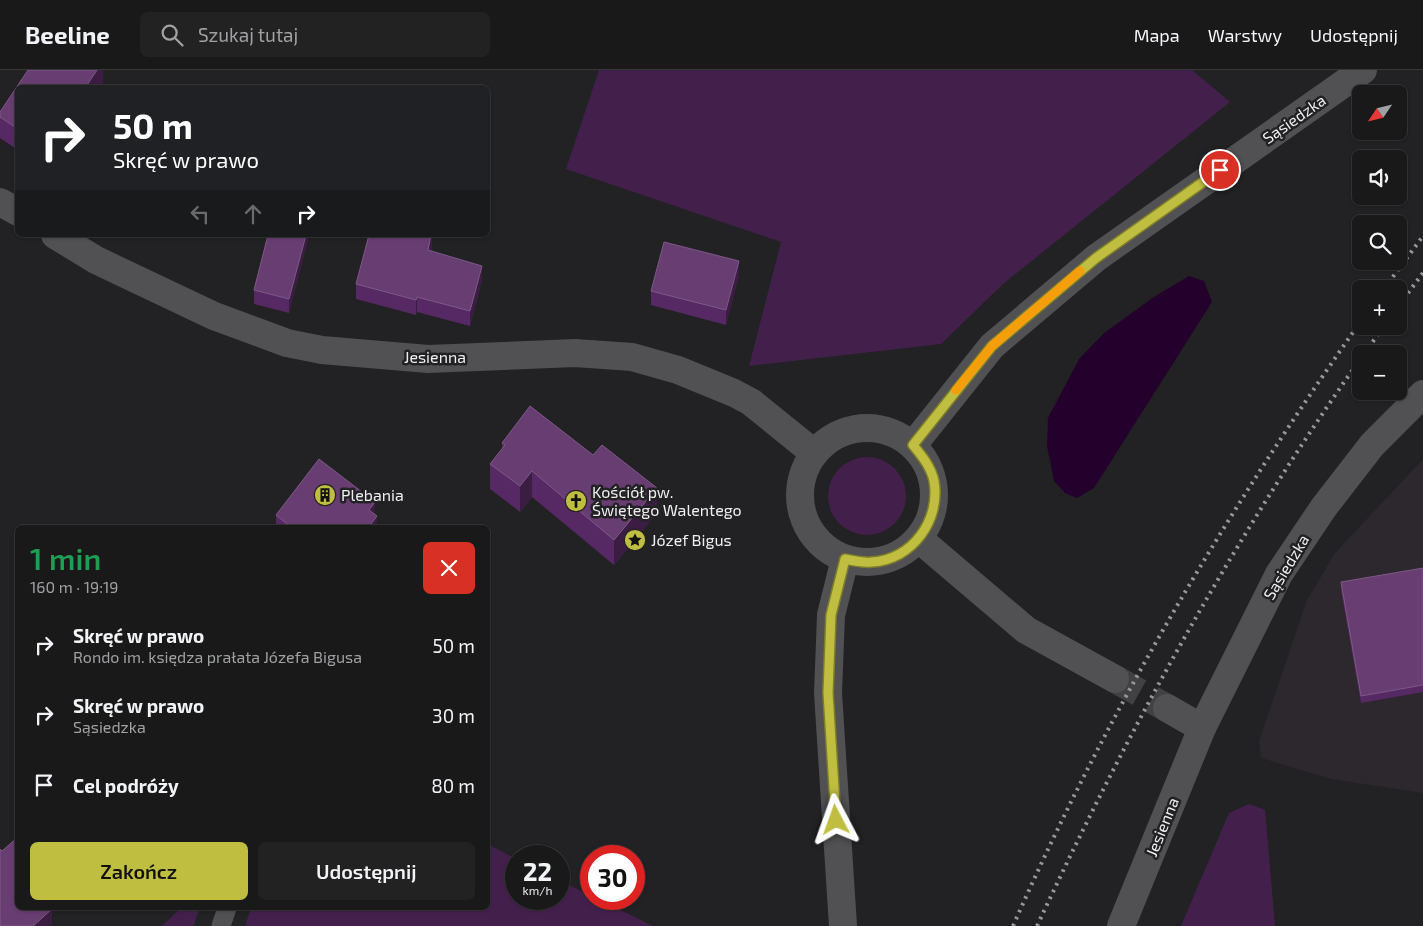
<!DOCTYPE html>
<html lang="pl">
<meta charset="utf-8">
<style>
:root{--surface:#1a191a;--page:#232223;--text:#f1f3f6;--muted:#9fa0a2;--line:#383839;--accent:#bfbe41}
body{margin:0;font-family:"Exo 2",sans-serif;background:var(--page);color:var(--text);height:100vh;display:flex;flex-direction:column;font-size:19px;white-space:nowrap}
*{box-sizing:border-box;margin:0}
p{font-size:16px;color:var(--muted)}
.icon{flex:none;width:28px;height:28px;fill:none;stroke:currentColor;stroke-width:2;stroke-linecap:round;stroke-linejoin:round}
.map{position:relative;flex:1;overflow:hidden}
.side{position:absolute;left:15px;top:455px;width:475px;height:385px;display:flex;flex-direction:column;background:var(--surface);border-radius:8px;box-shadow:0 1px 4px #0004,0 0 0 1px var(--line)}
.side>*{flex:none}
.guide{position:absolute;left:15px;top:15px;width:475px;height:152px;border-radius:8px;box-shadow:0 1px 4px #0004,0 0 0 1px var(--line);background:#202124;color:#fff;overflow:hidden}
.needle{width:32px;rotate:235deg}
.buttons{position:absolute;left:1352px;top:15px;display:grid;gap:10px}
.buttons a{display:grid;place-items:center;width:55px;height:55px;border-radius:8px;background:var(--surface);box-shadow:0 1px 4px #0004,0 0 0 1px var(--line);font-size:25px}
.speed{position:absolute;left:505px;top:775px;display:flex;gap:10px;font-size:25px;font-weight:700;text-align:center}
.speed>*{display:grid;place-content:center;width:65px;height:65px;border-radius:50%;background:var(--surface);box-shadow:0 1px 4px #0004,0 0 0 1px var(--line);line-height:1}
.speed small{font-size:12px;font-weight:400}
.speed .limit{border:8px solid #d22;background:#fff;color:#111}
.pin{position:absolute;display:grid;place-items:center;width:42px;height:42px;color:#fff;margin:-21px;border:2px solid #fff;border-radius:50%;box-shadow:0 1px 5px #0007}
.me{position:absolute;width:55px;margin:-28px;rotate:356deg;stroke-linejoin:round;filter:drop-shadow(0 0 4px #0008)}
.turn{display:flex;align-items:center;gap:18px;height:105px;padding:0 15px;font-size:22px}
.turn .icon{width:65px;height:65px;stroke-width:2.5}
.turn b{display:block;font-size:35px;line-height:42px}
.lanes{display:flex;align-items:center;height:48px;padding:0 15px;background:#0003;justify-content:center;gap:25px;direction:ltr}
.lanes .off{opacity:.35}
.round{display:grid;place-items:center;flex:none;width:52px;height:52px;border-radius:8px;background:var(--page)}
.head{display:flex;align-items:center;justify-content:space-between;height:85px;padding:0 15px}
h1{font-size:30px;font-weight:600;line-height:38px;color:#1e9e55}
.cta{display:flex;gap:10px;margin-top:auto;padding:10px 15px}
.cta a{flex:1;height:58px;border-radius:8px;background:var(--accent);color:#111;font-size:20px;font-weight:600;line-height:58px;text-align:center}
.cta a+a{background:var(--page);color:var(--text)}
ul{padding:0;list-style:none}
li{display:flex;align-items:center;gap:15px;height:70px;padding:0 15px}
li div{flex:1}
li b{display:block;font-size:19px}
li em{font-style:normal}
header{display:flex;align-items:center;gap:30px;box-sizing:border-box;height:70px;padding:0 25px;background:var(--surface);border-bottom:1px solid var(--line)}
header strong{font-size:24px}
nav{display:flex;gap:28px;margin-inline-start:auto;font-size:18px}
.search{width:350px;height:45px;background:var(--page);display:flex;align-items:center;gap:12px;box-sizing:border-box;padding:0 18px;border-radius:8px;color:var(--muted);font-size:19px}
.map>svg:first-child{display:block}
.built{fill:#2d272e}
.green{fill:#43204c}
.water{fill:#24002d}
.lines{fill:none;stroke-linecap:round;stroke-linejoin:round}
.street-tunnel{stroke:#414042;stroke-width:28;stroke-dasharray:28 14;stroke-linecap:butt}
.lane{stroke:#515052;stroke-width:19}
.street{stroke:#515052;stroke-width:28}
.rail{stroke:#989799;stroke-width:4;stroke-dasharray:2.5 5;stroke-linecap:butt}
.wall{fill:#572964}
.shaded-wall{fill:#3b1d43}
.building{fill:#683e72;stroke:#7d5986}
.route-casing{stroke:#7c7c2a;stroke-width:12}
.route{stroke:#bfbe41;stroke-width:9}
.slow{stroke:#f59e0b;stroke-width:9}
.labels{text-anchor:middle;stroke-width:5;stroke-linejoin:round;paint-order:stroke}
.street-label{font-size:16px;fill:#eeedef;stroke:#222123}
.poi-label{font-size:16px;fill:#eeedef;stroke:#222123;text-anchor:start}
</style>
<header>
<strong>Beeline</strong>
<div class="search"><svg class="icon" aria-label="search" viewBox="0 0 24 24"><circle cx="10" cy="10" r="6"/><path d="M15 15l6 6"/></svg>Szukaj tutaj</div>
<nav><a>Mapa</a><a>Warstwy</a><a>Udostępnij</a></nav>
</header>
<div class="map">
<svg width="1423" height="856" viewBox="0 0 1423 856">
<rect width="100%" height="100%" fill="#222123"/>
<!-- built -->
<polygon class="built" points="1423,389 1423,723 1331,709 1261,688 1259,671 1307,530 1335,483"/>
<!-- green -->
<g class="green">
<polygon points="599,0 1192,0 1230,32 1003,214 941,274 749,296 781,172 566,99"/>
<circle cx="867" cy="426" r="39"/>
<polygon points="1249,734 1265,740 1275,856 1181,856 1229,743"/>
<polygon points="488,774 516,789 516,829 559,829 559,810 591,826 591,829 598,829 653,856 245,856 251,838 488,838"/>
<polygon points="181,838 200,838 193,856 162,856"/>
</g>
<!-- water -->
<polygon class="water" points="1189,206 1204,211 1212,232 1094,418 1077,428 1065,423 1054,411 1047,376 1048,348 1079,289 1104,263 1154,227"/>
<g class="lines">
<!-- street-tunnel -->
<polyline class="street-tunnel" points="1115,609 1167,638"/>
<!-- lane -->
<polyline class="lane" points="221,856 227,838"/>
<!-- street -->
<g class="street">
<polyline points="0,132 18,142"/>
<polyline points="55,165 96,190 214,246 287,273 322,280 428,289 575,283 632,287 678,300 734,323 751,332 814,383"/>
<circle cx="867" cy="425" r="67"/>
<polyline points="913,375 992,276 1096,188 1363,0"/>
<polyline points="919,469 1026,560 1115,609"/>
<polyline points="1167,638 1202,658"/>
<polyline points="843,856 828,623 831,545 845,489"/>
<polyline points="1121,856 1202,658 1279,504 1324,437 1372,375 1423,324"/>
</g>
<!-- rail -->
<g class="rail">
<polyline points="1384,219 1423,166"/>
<polyline points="1399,235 1423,203"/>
<polyline points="1364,284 1384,256"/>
<path d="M 1013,856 C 1107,642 1227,441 1361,251"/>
<path d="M 1037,856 C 1129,658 1235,466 1361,288"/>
</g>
</g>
<!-- wall -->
<g class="wall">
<polygon points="28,0 103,0 103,12 99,18 18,18 18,80 0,68 0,42"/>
<polygon points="268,165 309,165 289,243 254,234 254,220"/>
<polygon points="432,179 431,181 482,210 470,256 417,242 416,245 356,229 356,214"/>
<polygon points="739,205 726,255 651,235 651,221"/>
<polygon points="502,373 657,443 614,495 532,427 520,442 490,419 490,394 502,379"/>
<polygon points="375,444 377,458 276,458 276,445"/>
<polygon points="1423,498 1423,622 1361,633 1341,520 1341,512"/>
</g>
<!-- shaded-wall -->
<g class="shaded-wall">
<polygon points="97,0 103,0 103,12 99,18 85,18"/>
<polygon points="306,165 309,165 289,243 289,229"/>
<polygon points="432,165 432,179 428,195 428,180"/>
<polygon points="739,191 739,205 726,255 726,240"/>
<polygon points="482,196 482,210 470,256 470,241"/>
<polygon points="417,227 417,242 416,245 416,230"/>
<polygon points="532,401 532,427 520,442 520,416"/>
<polygon points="657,418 657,443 614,495 614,470"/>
<polygon points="375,432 375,446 369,440"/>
<polygon points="377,446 377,458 368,458"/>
<polygon points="52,839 52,854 50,856 33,856"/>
</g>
<!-- building -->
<g class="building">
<polygon points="28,0 97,0 85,18 18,18 18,59 0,47 0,42"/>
<polygon points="268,165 306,165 289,229 254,220"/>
<polygon points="369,165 431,165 428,180 482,196 470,241 417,227 416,230 356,214"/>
<polygon points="664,172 739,191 726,240 651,221"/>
<polygon points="530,336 593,385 602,375 657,418 614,470 532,401 520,416 490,394 505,375 502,373"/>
<polygon points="319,389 375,432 369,440 377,446 368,458 309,458 308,456 307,458 292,458 276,445"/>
<polygon points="1423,498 1423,615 1361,626 1341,512"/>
<polygon points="18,767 18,838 51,838 52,839 33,856 0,856 0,779 2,781"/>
</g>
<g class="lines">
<!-- route casing -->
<g class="route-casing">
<path id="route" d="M 836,750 L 828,623 L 831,545 L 845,489 C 854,491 863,493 872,492 C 912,490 941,450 934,411 C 931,397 922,386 913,375 L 992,276 L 1096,188 L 1220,100"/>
</g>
<!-- route -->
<use href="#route" class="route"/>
<!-- slow -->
<polyline class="slow" points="956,320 992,276 1080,201"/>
</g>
<!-- icons -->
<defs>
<g id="building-disc" transform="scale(1.125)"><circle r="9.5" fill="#bfbe41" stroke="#222123"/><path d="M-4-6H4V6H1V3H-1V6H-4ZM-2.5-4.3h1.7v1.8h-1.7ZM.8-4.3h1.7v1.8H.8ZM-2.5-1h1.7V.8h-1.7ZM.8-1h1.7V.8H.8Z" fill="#111"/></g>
<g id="church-disc" transform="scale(1.125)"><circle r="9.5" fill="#bfbe41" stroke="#222123"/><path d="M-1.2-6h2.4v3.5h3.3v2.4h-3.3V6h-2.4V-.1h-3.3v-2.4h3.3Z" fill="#111"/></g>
<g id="sight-disc" transform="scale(1.125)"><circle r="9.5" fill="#bfbe41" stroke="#222123"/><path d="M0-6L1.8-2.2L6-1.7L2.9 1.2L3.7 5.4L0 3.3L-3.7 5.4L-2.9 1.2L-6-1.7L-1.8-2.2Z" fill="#111"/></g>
</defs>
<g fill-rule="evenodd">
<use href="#building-disc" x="325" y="425"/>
<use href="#church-disc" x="576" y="431"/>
<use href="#sight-disc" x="635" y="470"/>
</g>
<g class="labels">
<!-- street labels -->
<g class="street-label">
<text transform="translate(1294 49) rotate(-35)" y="6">Sąsiedzka</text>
<text x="435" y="293">Jesienna</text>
<text transform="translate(1286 497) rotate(-59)" y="6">Sąsiedzka</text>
<text transform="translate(1162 757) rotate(-68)" y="6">Jesienna</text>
</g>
<!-- poi labels -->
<g class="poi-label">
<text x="592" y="428">Kościół pw.<tspan x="592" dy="18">Świętego Walentego</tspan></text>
<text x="341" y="431">Plebania</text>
<text x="651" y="476">Józef Bigus</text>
</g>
</g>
</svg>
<div class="buttons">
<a><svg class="needle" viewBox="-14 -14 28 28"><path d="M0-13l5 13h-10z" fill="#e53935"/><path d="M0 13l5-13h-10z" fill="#9fa0a2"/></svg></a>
<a><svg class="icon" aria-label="sound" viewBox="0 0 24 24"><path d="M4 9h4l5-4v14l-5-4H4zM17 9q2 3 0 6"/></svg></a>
<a><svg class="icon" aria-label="search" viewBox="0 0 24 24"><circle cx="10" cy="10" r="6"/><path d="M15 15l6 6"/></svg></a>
<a>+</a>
<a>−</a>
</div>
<div class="speed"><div>22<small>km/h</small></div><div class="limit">30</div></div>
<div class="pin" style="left:1220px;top:100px;background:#d93025"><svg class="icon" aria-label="arrive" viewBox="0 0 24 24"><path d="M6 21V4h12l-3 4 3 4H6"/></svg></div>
<svg class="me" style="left:836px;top:750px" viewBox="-20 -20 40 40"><path d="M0-17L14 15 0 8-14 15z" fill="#bfbe41" stroke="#fff" stroke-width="4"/></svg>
<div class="guide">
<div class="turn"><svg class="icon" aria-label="right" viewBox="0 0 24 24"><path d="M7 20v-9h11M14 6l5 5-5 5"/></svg><div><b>50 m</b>Skręć w prawo</div></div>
<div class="lanes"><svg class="icon off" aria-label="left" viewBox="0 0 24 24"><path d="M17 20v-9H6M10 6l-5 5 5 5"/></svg><svg class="icon off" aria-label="ahead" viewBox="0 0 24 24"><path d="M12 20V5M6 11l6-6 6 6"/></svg><svg class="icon" aria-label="right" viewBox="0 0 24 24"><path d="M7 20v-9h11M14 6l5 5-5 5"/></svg></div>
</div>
<section class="side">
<div class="head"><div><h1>1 min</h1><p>160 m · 19:19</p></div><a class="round" style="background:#d93025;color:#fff"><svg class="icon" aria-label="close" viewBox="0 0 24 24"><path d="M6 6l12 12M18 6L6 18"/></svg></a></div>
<ul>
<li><svg class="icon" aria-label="right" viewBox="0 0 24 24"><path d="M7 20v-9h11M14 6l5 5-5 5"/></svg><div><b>Skręć w prawo</b><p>Rondo im. księdza prałata Józefa Bigusa</p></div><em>50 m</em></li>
<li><svg class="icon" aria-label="right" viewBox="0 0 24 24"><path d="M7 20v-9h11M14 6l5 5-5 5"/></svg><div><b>Skręć w prawo</b><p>Sąsiedzka</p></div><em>30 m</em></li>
<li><svg class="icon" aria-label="arrive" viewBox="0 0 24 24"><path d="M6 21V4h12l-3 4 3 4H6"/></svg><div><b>Cel podróży</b></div><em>80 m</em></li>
</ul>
<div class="cta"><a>Zakończ</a><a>Udostępnij</a></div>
</section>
</div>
